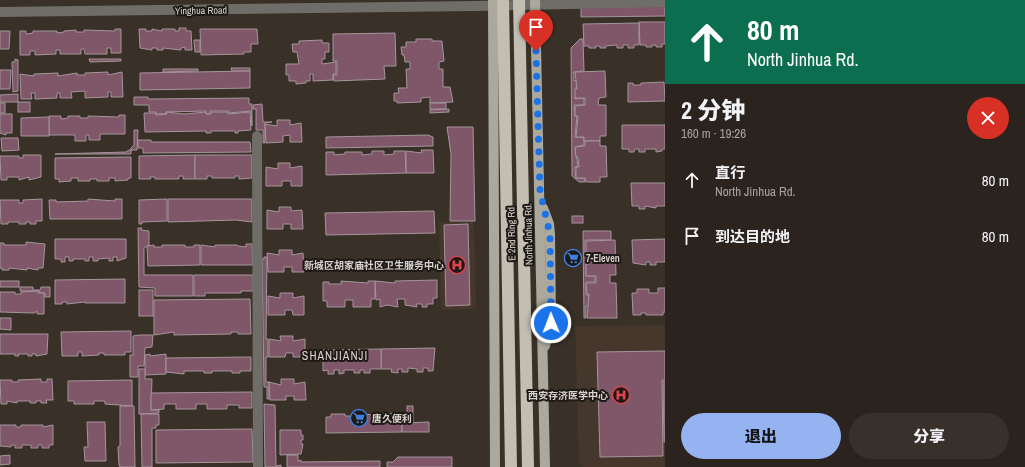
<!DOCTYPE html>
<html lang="zh">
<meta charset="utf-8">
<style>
:root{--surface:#2b241e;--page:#37302b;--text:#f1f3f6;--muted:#a6a4a4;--accent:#95b2f1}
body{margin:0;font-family:"Archivo Narrow","Noto Sans SC",sans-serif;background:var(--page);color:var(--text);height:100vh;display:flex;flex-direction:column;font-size:15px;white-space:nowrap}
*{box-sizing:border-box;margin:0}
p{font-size:13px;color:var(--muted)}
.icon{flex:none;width:22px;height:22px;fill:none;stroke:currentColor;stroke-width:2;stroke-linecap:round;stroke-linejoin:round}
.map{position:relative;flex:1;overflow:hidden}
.drawer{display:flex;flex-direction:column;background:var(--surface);width:360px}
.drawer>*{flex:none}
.hud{background:#0b6e4f;color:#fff;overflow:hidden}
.pin{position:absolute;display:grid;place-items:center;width:34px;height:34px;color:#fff;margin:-41px -17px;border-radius:50% 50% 50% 0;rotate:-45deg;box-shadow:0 0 4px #0007}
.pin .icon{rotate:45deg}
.me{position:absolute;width:44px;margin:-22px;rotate:359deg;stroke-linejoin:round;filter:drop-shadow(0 0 3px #0008)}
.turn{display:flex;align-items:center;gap:14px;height:84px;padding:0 16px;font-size:18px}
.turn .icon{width:52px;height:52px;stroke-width:2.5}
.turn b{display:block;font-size:28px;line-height:34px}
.round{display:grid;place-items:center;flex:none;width:42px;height:42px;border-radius:21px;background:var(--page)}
.head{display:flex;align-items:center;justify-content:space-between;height:68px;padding:0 16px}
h1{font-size:24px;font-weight:800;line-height:30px}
.cta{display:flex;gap:8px;margin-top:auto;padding:8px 16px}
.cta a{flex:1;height:46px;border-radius:24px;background:var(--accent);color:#111;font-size:16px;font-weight:800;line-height:46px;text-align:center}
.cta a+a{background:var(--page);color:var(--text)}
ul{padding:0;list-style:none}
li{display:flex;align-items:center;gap:12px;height:56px;padding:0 16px}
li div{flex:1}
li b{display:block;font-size:15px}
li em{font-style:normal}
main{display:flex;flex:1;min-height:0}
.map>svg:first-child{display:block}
.built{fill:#45372b}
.building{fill:#7f5768;stroke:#a4969c}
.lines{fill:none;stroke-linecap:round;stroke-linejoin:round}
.minor{stroke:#6f6d68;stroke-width:10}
.major{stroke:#aba89d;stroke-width:10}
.highway{stroke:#c2bfb2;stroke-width:12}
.route{stroke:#1a73e8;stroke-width:7;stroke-dasharray:0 12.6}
.labels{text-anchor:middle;stroke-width:4;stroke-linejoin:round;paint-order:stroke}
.street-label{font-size:10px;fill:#d8d2cd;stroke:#1d1915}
.poi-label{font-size:10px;font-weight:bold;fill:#d8d2cd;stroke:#1d1915;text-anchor:start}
.quarter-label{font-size:12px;letter-spacing:1px;fill:#dfd3ca;stroke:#1d1915}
</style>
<main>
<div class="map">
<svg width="665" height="467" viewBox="0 0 665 467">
<rect width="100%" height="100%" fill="#393028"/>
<!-- built -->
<g class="built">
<polygon points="474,221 476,309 441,310 439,222"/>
<polygon points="665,325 665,467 583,467 579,463 575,326"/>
</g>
<!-- building -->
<g class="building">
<polygon points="665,4 665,16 581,17 581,5"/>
<polygon points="639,22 665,22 665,44 662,44 662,47 656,47 656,45 652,45 652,47 646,47 646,45 640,45"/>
<polygon points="639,23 639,45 634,45 634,48 628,48 628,45 623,45 623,48 617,48 617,45 605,46 606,48 600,48 600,46 595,46 596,48 589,48 589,46 584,46 583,24"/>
<polygon points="179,28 186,28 186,31 191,31 192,50 185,50 185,47 181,48 181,50 163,48 163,50 157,50 157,48 152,48 152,50 140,48 139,29 146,29 146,31 152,31 152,29 162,31 162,29 175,29 175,31 179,31"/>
<polygon points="115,29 121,29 121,53 111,53 111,48 107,48 107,54 85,54 84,49 81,49 81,54 60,54 60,50 56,50 56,54 35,55 35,51 30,51 30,55 20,55 20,31 26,31 26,34 33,33 33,31 57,31 57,33 64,32 64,31 76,30 76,32 84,32 84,30 115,31"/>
<polygon points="200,29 257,29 258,44 251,44 251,52 244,52 244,54 201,55"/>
<polygon points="0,31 10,31 9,49 0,49"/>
<polygon points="395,33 396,66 384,66 385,79 334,81 333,75 337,75 337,61 333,61 333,34"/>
<polygon points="416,39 432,39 432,41 442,41 444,61 439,62 439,69 443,69 443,87 450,87 453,102 430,103 430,97 421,98 421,102 397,103 397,101 394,101 394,93 399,93 398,88 407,88 406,69 410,69 410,62 405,62 404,55 402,55 401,47 406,47 406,42 416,42"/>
<polygon points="580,39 583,39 584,71 574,72 574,81 577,80 575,99 584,98 584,105 574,105 575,116 577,116 575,137 584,137 584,145 575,147 578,167 575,167 575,169 576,178 585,178 585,182 579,182 572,176 571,48"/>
<polygon points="194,40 200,40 200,52 195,52"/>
<polygon points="322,40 322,43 329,43 329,52 325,52 325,59 322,59 322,64 336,62 336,74 333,74 333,80 313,81 313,74 310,74 310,81 306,81 306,83 296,84 296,81 289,81 289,75 286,75 286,64 299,64 297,52 293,52 292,44 299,44 299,41"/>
<polygon points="15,59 18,60 18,91 13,92 12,62 15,62"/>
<polygon points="89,59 121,59 121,61 90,62"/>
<polygon points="231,68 250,68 250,71 232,71"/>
<polygon points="163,69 198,69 198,71 163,72"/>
<polygon points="0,70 11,70 10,89 0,89"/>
<polygon points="250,71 250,88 140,90 140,73"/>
<polygon points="605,71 606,97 599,98 598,105 606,105 606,136 600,136 600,141 584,141 584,137 576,137 578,116 575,116 575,106 585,105 585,98 575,98 575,89 577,89 575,72"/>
<polygon points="108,72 108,75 122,72 123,97 111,97 111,92 108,92 108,97 85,98 85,91 71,92 72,98 60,98 60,93 57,93 57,98 35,99 35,93 31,93 32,99 21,99 20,74 34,76 34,74 58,73 58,76 77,73 77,75 85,75 85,73"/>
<polygon points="664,82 665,101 628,102 628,83 633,83 633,85 641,85 641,83"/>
<polygon points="18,94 18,102 0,102 0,95"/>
<polygon points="134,97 148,97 148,99 249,98 249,104 252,104 252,126 251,111 229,113 229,111 210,111 210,114 206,114 206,111 166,112 166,114 156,114 156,112 149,112 149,105 134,105"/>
<rect x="18" y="102" width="12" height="10"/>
<rect x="0" y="103" width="5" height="10"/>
<rect x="430" y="103" width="16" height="6"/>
<polygon points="262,104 263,122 272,122 265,123 265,143 263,143 263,130 256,130 256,109 253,109 253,105"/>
<polygon points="449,109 449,112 430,113 430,110"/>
<polygon points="166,112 184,114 206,112 206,114 211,114 211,112 228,112 228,114 250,112 251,130 238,131 238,133 235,133 235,131 211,131 211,133 206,133 206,131 145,132 144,113 156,113 156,115 167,114"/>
<polygon points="0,114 12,114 12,133 6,133 6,135 0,133"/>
<polygon points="119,115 125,115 125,134 100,134 100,140 89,140 89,135 86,135 86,141 75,141 75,135 49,135 49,116 61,116 61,119 68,118 68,116 80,116 80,118 88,118 88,116 119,117"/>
<polygon points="49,117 49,136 21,136 21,118"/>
<polygon points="277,120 290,120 290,125 301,123 302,142 290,142 290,135 283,136 283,142 266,143 265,124 277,126"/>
<polygon points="622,125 665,125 665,149 662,149 662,151 656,152 656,149 645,149 645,152 639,152 639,149 635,149 634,152 629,152 629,149 622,149"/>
<polygon points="447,127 473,127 475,221 450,221 451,154"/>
<polygon points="134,130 138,130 137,150 131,150 131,148 134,145"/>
<polygon points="428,135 433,137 433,146 326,148 326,137"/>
<polygon points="1,138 18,138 19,150 2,151"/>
<polygon points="138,140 151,140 151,142 250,142 251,152 143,153 143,148 138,148"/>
<polygon points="585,141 600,141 600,146 606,146 607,177 600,177 600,182 586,182 585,178 576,178 576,167 579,167 578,157 576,157 575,147 585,146"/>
<polygon points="129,150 131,150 131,154 55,154 126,152"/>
<polygon points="421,150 433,150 434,173 406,173 406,151 422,153"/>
<polygon points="372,151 384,151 384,155 394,154 394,151 405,151 406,173 326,175 326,152 334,152 334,155 345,154 345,152 362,152 362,155 372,154"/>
<polygon points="23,155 41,155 41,177 29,180 29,177 19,180 19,177 7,177 7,180 1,180 0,156 19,156 19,158 23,158"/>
<polygon points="195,155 195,179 183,179 183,176 179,176 179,179 155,179 155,177 150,177 151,179 139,179 139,156"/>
<polygon points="195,155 252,155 252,178 239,179 239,176 235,176 235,178 212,178 212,176 207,176 207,179 195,179"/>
<polygon points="131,157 131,178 128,178 128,180 115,181 115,178 109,178 109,181 97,181 97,179 90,179 90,181 78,181 78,178 71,178 71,181 59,182 59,179 55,179 55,158"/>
<polygon points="278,163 290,163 290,168 302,166 302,186 291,186 291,181 282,181 282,186 266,186 266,167 278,169"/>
<polygon points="631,183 665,183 665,206 656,206 656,208 645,206 645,209 639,209 639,206 632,206"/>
<polygon points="42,199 42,221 36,221 36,224 30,224 30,222 26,222 26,224 19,224 19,222 8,222 8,224 1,224 0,200 19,200 19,203 23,203 23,200"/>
<polygon points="88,199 115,201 115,199 122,199 122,219 50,219 49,200 56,200 56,202 88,201"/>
<polygon points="167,199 167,221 142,222 142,224 139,224 139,200"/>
<polygon points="168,199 252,199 252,222 236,220 168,222"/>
<polygon points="279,207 291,207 291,211 302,210 303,229 291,229 291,224 283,224 283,229 267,229 267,210 279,212"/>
<polygon points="434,211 435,233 326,235 325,213"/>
<rect x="572" y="216" width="11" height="7"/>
<polygon points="468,224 470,305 446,306 444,225"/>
<polygon points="138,228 142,228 141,230 149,231 149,245 144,248 144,275 193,275 193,296 155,296 155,288 139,287"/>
<polygon points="583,231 611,231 611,240 585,240 585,253 589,253 589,264 586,264 586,276 595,276 595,282 586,282 586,295 589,295 589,306 586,306 586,318 584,318"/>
<polygon points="55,239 126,239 126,258 117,261 117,257 113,257 113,261 109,261 109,258 98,259 98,261 93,261 93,257 89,257 89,261 85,261 85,259 73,259 73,261 69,261 69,257 65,257 65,262 61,262 61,259 55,259"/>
<polygon points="665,239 665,262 656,262 656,265 650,265 650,262 646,262 646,265 633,263 632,240"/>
<polygon points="615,240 616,275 610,275 610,283 616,283 617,318 587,318 589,294 587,294 586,283 596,283 596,276 586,276 586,264 589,264 589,252 586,252 586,241"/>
<polygon points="26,242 45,244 43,268 38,268 38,270 27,268 27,270 9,268 9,270 2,270 2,268 0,268 0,243 4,243 4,245 26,245"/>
<polygon points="246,244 252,244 253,265 201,265 201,245 215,247 215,245 237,245 238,246 246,247"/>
<polygon points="154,245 154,247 162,247 162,245 185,245 185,247 194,247 194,245 200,245 200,265 148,266 147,246"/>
<polygon points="279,250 292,250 292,255 303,253 304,272 292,272 292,267 284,267 284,272 268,272 267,253 279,255"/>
<polygon points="264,257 267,257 266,339 268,339 268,357 266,357 266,382 269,382 269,399 267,399 267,387 264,387 262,259 264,259"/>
<polygon points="194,275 253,275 253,291 241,291 241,293 205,293 205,296 194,296"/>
<polygon points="125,279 125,303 85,303 85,302 67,304 67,302 62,302 62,304 55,304 55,280"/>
<polygon points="437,280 437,298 433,298 433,304 427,304 427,307 422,307 422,304 416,304 417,307 405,305 405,299 397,299 398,307 387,305 380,307 380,299 376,300 375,281 395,283 395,281"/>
<rect x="0" y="281" width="19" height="6"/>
<polygon points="341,281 368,283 368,281 375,281 375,299 371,299 371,307 353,307 353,300 345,300 345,307 327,307 327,301 323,301 323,282 329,282 329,284 341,284"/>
<polygon points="20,287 33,287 33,290 40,290 41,287 50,287 50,297 45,297 45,293 39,293 39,291 20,291"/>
<polygon points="658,288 665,288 665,312 663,312 663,315 646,315 646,313 641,313 641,315 633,315 632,293 637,293 637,289 649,289 649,293 658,293"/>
<rect x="139" y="290" width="14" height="26"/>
<polygon points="38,291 38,293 44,293 44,314 37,314 37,311 34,313 0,312 0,292 15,292 15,294 21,294 21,292"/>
<polygon points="280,293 293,293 293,298 304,296 304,315 293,315 292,310 285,310 285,315 268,315 268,296 280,298"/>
<polygon points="250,299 251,334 238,334 238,332 231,332 231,334 174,335 174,332 154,335 154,300"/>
<polygon points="0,318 11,318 11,330 0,329"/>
<polygon points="131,331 131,352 125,352 125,355 104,355 104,353 99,353 99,355 82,356 82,352 78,352 78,356 62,356 61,332"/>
<polygon points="0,334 48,334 47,354 36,356 36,354 32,354 32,356 28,356 28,354 18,354 19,356 15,356 15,354 0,354"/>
<polygon points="139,335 153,335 152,347 145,348 144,366 138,366 138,377 130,377 130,355 133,355 133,336"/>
<polygon points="280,336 293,336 293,341 305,339 305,357 293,357 293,353 286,353 285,357 269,357 269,339 281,341"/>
<polygon points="435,348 433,371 428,371 428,368 423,368 423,372 417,372 417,369 408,368 408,372 402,372 402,369 398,369 398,373 391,372 392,369 381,369 381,349"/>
<polygon points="381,349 381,369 370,369 370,373 364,373 364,370 360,370 360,373 354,373 354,370 344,370 344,373 339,374 339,370 334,370 334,374 328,374 328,370 323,371 323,350"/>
<polygon points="665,351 665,380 662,380 663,456 600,457 597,352"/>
<polygon points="150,354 150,356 166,354 166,374 145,375 145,355"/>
<polygon points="251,357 251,371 240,371 240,373 232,373 232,371 212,371 212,373 204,373 204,371 184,371 184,374 166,372 166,358"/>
<polygon points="139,369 145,369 145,379 152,379 151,410 159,410 159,413 139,414"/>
<polygon points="41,379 41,382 47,382 47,379 52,379 53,400 46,400 47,403 41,403 41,401 36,401 36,403 30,403 30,401 17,401 17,403 7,401 7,404 1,404 0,380 12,380 12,382 18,382 18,380"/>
<polygon points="281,379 294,379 294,384 305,382 306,400 294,400 294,396 286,396 286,400 270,400 269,382 281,385"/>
<polygon points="132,380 132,406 105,404 105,401 94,401 94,404 74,404 74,401 68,401 68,381"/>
<polygon points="663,381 665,381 665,442 664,442"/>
<polygon points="252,392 252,408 239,408 239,405 227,405 227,409 207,409 207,404 196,404 196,409 176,409 176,404 164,404 164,409 151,410 151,393"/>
<polygon points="264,404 275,405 276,466 281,465 281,467 265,467"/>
<polygon points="120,406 134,406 135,467 120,467 119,465 118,447 120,446"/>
<rect x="407" y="406" width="6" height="15"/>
<polygon points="396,413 396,415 402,415 402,432 326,433 326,417 331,417 331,414 345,414 345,416 357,416 357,414 382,415 382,414"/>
<polygon points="141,414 159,414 159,425 156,425 156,428 152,428 152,467 142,467"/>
<polygon points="87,422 105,422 106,461 85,461 84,447 88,447"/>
<polygon points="429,422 429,432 402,432 402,423"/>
<polygon points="0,425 16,425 16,427 21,427 21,425 43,425 43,427 53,425 53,445 49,445 49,448 42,448 42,445 38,445 38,448 31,448 31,445 22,445 22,448 15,448 15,445 11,445 11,447 0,446"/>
<polygon points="252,429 253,462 156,463 156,430"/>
<polygon points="280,430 301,430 301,435 303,435 303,440 301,440 301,444 303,444 301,454 280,455"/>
<polygon points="10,455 10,464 0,465 0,456"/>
<polygon points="287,455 298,455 298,461 301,460 301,462 380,461 380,467 287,467"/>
<polygon points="398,457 452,457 452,467 387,467 387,462 393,462"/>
</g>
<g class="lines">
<!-- minor -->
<g class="minor">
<polyline points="0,12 476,6 665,2"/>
<polyline points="257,136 258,467"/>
</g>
<!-- major -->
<g class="major">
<polyline points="493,0 495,467"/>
<polyline points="535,0 545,467"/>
<polyline points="543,208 549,224 550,234 551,323 545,346"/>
</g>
<!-- highway -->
<g class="highway">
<polyline points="503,0 511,467"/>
<polyline points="519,0 528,467"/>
</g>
</g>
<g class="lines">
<!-- route -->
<polyline class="route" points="536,51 540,191 550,234 551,323"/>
</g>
<!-- icons -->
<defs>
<g id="supermarket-ring" transform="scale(0.9)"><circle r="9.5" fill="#1d1915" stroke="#3f7fe0" stroke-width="1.5"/><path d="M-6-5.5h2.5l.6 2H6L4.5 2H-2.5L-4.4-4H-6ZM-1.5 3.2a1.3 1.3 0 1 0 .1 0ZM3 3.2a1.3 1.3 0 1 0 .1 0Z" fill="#3f7fe0"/></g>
<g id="hospital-ring" transform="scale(0.9)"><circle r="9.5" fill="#1d1915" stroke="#e0444e" stroke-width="1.5"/><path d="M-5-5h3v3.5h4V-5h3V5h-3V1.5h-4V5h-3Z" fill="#e0444e"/></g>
</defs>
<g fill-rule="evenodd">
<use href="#supermarket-ring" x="573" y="258"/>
<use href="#hospital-ring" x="457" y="265"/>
<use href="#hospital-ring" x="621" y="395"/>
<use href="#supermarket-ring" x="359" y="418"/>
</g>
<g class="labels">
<!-- street labels -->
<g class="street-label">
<text transform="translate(201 10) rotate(-1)" y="4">Yinghua Road</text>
<text transform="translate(511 234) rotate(-91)" y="4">E 2nd Ring Rd</text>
<text transform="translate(528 234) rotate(-91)" y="4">North Jinhua Rd.</text>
</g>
<!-- poi labels -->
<g class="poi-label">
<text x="586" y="262">7-Eleven</text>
<text x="444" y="269" text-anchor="end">新城区胡家庙社区卫生服务中心</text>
<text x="608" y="399" text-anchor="end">西安存济医学中心</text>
<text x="372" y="422">唐久便利</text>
</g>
<!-- quarter labels -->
<g class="quarter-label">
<text x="335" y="360">SHANJIANJI</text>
</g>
</g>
</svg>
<div class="pin" style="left:536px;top:51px;background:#d93025"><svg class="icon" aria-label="arrive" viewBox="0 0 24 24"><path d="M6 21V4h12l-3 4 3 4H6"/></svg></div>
<svg class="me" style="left:551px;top:323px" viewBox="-20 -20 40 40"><circle r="17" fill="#1a73e8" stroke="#fff" stroke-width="3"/><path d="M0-11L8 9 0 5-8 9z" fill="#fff"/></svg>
</div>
<section class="drawer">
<div class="hud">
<div class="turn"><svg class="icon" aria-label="ahead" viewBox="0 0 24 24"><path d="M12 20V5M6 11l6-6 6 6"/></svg><div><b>80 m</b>North Jinhua Rd.</div></div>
</div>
<div class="head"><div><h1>2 分钟</h1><p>160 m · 19:26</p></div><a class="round" style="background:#d93025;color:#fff"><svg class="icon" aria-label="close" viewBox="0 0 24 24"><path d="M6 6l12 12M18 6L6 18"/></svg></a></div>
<ul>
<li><svg class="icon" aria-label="ahead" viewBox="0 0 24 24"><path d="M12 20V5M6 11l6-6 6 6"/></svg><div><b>直行</b><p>North Jinhua Rd.</p></div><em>80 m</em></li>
<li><svg class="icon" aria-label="arrive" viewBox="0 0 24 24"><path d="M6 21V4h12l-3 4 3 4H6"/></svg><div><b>到达目的地</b></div><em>80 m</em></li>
</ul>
<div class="cta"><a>退出</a><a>分享</a></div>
</section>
</main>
